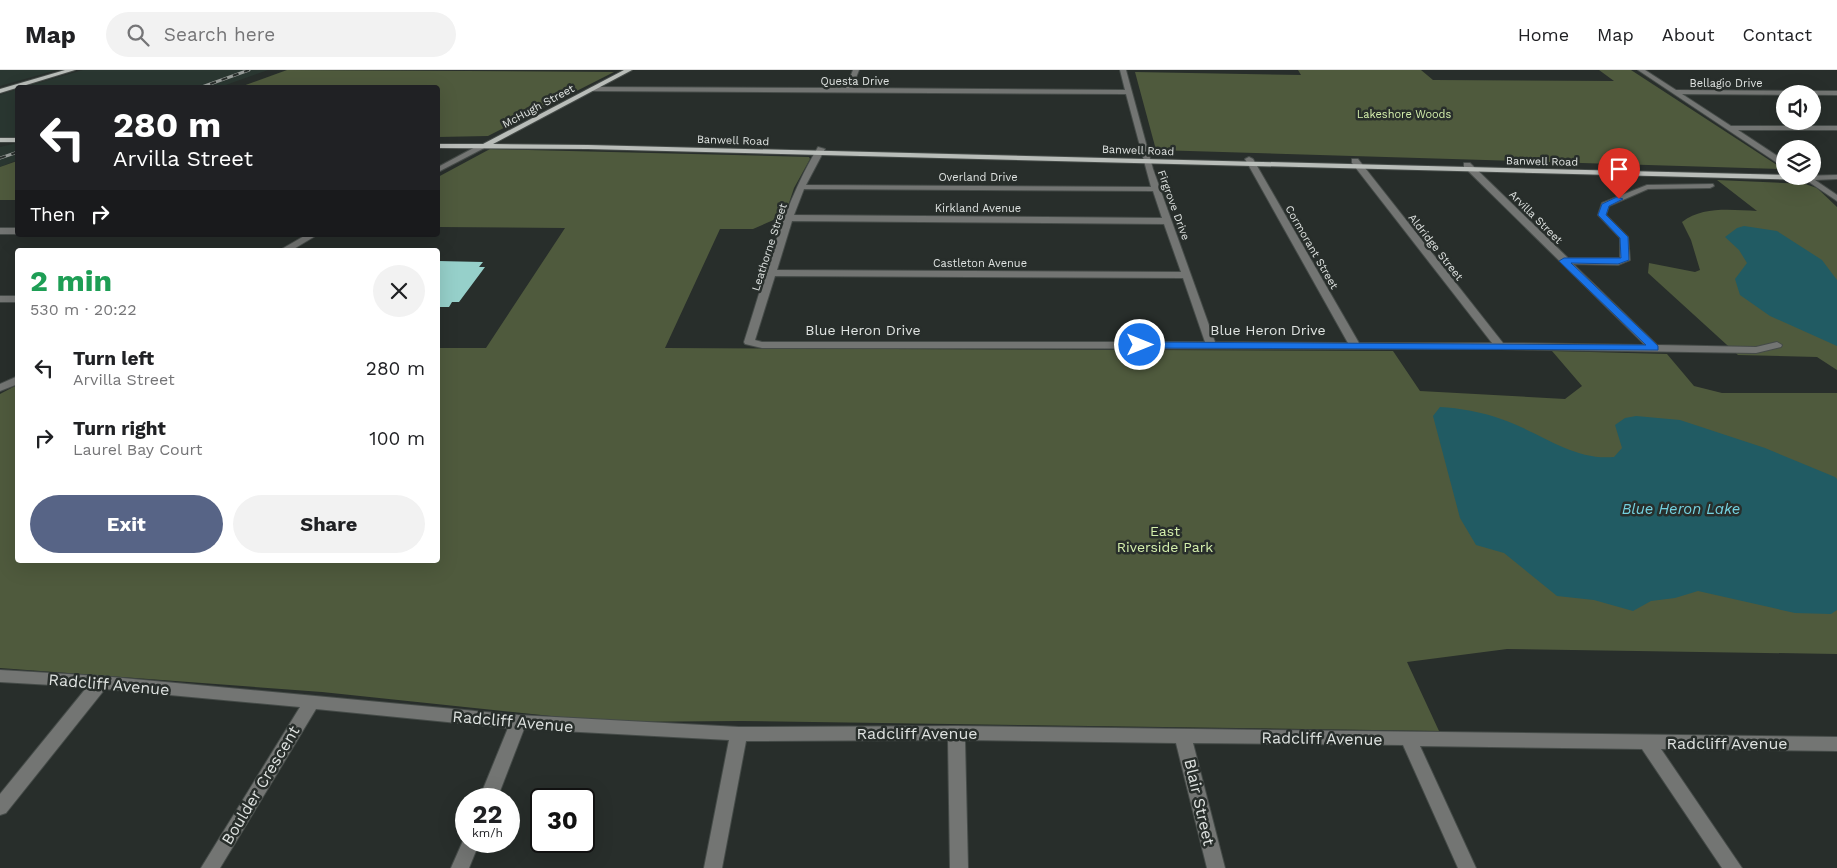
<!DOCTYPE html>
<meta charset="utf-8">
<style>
:root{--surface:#fff;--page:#f2f2f2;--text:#202124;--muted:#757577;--line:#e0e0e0;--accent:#576486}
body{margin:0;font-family:"Work Sans",sans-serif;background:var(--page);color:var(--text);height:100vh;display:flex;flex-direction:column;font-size:19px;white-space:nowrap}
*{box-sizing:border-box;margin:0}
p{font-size:16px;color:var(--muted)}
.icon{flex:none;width:28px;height:28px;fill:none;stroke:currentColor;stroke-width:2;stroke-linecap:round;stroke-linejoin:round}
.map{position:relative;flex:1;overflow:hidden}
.sheet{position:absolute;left:15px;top:178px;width:425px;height:315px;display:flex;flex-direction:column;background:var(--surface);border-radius:5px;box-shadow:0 5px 20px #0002}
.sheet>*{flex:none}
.guide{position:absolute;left:15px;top:15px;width:425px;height:152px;border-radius:5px;box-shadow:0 5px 20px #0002;background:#202124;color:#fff;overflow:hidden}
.tools{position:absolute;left:1776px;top:15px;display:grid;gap:10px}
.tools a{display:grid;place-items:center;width:45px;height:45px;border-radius:50%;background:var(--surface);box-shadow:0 5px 20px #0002;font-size:25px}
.speed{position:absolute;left:455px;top:718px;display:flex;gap:10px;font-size:25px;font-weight:700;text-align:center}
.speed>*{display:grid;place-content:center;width:65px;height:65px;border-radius:50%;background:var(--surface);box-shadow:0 5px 20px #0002;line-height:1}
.speed small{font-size:12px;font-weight:400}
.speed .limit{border:2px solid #111;border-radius:8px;background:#fff;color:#111}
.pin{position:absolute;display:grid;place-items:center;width:42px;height:42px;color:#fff;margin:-51px -21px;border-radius:50% 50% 50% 0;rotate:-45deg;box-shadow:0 0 5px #0007}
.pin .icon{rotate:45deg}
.me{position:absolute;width:55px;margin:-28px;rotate:90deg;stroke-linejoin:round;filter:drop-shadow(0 0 4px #0008)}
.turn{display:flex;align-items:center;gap:18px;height:105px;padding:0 15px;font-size:22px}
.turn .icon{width:65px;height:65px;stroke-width:2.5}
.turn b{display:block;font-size:35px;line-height:42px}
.then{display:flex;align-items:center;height:48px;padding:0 15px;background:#0003;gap:10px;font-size:19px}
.round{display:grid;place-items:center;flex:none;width:52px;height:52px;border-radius:26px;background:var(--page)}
.summary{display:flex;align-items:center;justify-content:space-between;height:85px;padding:0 15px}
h1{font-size:30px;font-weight:700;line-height:38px;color:#1e9e55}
.action{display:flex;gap:10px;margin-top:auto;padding:10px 15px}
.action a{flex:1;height:58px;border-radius:30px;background:var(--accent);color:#fff;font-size:20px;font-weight:700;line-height:58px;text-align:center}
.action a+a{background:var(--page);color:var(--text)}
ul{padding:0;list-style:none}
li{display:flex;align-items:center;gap:15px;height:70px;padding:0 15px}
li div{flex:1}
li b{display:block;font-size:19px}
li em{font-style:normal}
header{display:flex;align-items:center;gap:30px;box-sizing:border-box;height:70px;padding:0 25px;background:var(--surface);border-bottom:1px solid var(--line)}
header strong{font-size:24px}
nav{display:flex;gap:28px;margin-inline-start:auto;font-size:18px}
.search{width:350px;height:45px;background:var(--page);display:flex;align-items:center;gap:12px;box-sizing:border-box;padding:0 18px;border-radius:28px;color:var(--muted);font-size:19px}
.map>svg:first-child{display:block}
.built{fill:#2a3731}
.green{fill:#4f5a3d}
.water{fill:#215b63}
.building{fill:#96d0ca}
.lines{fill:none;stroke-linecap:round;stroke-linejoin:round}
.minor-casing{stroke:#454b48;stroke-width:2}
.major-casing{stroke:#454b48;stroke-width:2}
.minor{fill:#737573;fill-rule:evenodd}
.major{fill:#b9bdb9;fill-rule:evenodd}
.rail-casing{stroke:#989d9a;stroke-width:3}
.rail{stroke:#282e2b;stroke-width:2;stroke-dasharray:6;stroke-linecap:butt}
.route{fill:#1a73e8;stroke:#114b97}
.labels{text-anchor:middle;stroke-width:5;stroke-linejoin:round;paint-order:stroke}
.far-street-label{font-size:11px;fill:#dfe3e1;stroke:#282e2b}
.far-park-label{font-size:11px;fill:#d5f0ad;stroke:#282e2b}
.street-label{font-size:14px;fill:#dfe3e1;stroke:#282e2b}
.park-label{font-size:14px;fill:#d5f0ad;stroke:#282e2b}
.water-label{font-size:15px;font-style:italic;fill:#75d2e0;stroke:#282e2b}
.near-street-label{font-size:16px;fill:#dfe3e1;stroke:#282e2b}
</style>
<header>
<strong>Map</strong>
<div class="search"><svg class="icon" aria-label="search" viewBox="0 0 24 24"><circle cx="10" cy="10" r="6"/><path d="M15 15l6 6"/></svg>Search here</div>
<nav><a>Home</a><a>Map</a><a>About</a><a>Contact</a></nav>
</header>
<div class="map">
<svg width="1837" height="798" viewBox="0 0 1837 798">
<rect width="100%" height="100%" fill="#282e2b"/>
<!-- built -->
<g class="built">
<polygon points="0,0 57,0 0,16"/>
<polygon points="83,0 268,0 220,17 24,17"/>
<polygon points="17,19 17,68 0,68 0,25"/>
<polygon points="17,73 17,90 0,97 0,77"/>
</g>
<!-- green -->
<g class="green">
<polygon points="287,0 614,2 488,66 438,67 438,18 240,17"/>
<polygon points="1298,0 1421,0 1433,10 1614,11 1599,0 1631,0 1780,97 1781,99 1156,80 1135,2 1301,5"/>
<polygon points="490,79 809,87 810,89 794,118 784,148 778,148 753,159 720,159 665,278 1393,281 1420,321 1565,329 1582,316 1552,281 1667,284 1694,316 1722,323 1837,323 1837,584 1507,579 1407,592 1439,661 741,651 608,652 322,622 0,598 0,324 17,315 18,490 438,490 438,278 486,278 565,158 438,157 438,107"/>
<polygon points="17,91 17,130 0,130 0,97"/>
<path d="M 1717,110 L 1805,114 L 1817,118 L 1837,137 L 1837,300 L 1817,287 L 1738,285 L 1648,203 L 1649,193 L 1695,202 L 1700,200 L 1691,170 L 1682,152 C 1703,136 1731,140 1757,141 Z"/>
</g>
<!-- water -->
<g class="water">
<polygon points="1744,156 1777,161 1822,190 1837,210 1837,276 1770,246 1740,225 1735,209 1747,193 1739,180 1725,167 1737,158"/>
<path d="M 1440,337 C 1459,338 1482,342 1501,349 C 1538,361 1573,391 1614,387 L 1622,378 L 1615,355 L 1625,348 L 1636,346 L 1680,350 L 1765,378 L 1835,407 L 1837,409 L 1837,540 L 1831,544 L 1795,543 L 1698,521 L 1675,528 L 1651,531 L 1633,541 L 1594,530 L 1557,526 L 1504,483 L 1476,475 L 1460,448 L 1433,346 Z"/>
</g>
<!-- building -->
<polygon class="building" points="438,191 483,192 479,197 485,197 459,232 452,232 449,237 438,237"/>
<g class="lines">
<!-- minor casing -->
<g class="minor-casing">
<g id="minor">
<path d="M 853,0 L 859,0 L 852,18 L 1125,20 L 1120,0 L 1126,0 L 1153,99 L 1215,272 L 1348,273 L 1245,89 L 1249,87 L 1253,89 L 1359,273 L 1492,273 L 1352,93 L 1352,89 L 1358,89 L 1503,273 L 1645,275 L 1464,97 L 1464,93 L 1470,93 L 1568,188 L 1620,188 L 1620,168 L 1598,145 L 1602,133 L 1647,115 L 1713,114 L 1714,116 L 1710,118 L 1648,119 L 1609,136 L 1606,145 L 1628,167 L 1630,190 L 1618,195 L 1573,194 L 1657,275 L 1756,277 L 1777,272 L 1782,275 L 1781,277 L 1756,283 L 1500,279 L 762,278 L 745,274 L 744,272 C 765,207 782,137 818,77 L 825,79 L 806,115 L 1151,117 L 1126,24 L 592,21 L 589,19 L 592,17 L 846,18 ZM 804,119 L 1153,121 L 1162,148 L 794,145 ZM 792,151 L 1164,154 L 1181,202 L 777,200 ZM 775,206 L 1183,208 L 1205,272 L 762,272 L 755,270 Z"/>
<polygon points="1638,0 1645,0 1676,20 1837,21 1837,25 1682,24 1731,56 1837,56 1837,60 1738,60 1785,91 1785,96 1782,96"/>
<polygon points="481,74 488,76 438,102 438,97"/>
<polygon points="1837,105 1837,109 1815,110 1837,125 1837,131 1800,106"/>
<rect x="0" y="158" width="18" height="6"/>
<polygon points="306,165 317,165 292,180 280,180"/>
<rect x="0" y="226" width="18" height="6"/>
<polygon points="18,306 18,314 0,321 0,314"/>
<polygon points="0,600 101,606 518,645 739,657 956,656 1837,667 1837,681 1661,679 1742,798 1722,798 1642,679 1420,676 1476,798 1458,798 1403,675 1193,673 1225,798 1207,798 1176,673 965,670 968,798 950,798 948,670 746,671 722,798 704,798 729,670 524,659 497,729 479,729 508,658 316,639 220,798 201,798 300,637 105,619 6,743 0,745 0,724 87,617 0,612"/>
<polygon points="466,764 466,771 480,771 469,798 451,798"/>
</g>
</g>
<!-- major casing -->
<g class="major-casing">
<g id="major">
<polygon points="65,0 75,0 0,23 0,19"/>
<polygon points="624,0 632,0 493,74 588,75 1785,105 1811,106 1812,108 1808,110 588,79 438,78 438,74 483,74"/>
<rect x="0" y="68" width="18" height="4"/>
</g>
</g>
<!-- minor -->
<use href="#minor" class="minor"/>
<!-- major -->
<use href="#major" class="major"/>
<!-- rail casing -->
<g class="rail-casing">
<g id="rail">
<polyline points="199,18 249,0"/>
<polyline points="0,88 18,82"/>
</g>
</g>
<!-- rail -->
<use href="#rail" class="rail"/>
</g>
<!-- route -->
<polygon class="route" points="1617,127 1623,129 1609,136 1606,145 1628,167 1629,190 1618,194 1571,193 1658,276 1658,280 1140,278 1136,275 1140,272 1646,275 1559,191 1564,188 1621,188 1620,168 1598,145 1602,134"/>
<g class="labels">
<!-- far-street labels -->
<g class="far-street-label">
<text x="855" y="15">Questa Drive</text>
<text x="1726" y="17">Bellagio Drive</text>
<text transform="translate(538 36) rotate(-28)" y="4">McHugh Street</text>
<text transform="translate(733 70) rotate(2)" y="4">Banwell Road</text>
<text transform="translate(1138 80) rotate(2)" y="4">Banwell Road</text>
<text transform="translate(1542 91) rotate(1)" y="4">Banwell Road</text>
<text x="978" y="111">Overland Drive</text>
<text transform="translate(1174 135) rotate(70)" y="4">Firgrove Drive</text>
<text x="978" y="142">Kirkland Avenue</text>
<text transform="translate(1536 147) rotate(45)" y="4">Arvilla Street</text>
<text transform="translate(769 177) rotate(-72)" y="4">Leathorne Street</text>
<text transform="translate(1312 177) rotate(60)" y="4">Cormorant Street</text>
<text transform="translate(1436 177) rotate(52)" y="4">Aldridge Street</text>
<text x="980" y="197">Castleton Avenue</text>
</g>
<!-- far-park labels -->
<g class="far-park-label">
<text x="1404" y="48">Lakeshore Woods</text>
</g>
<!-- street labels -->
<g class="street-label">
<text x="863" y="265">Blue Heron Drive</text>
<text x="1268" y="265">Blue Heron Drive</text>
</g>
<!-- park labels -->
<g class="park-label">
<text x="1165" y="466">East<tspan x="1165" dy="16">Riverside Park</tspan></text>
</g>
<!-- water labels -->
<g class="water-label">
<text x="1681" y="444">Blue Heron Lake</text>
</g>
<!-- near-street labels -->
<g class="near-street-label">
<text transform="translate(109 614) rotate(5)" y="6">Radcliff Avenue</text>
<text transform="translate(513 651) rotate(5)" y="6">Radcliff Avenue</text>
<text x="917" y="669">Radcliff Avenue</text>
<text transform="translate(1322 668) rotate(1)" y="6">Radcliff Avenue</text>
<text x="1727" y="679">Radcliff Avenue</text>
<text transform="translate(260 715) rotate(-59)" y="6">Boulder Crescent</text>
<text transform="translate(1200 732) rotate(77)" y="6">Blair Street</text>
</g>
</g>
</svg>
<div class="tools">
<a><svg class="icon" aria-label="sound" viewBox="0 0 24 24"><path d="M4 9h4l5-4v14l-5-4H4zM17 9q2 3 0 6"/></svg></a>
<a><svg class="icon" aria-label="layers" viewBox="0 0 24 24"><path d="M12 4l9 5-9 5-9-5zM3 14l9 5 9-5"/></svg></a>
</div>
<div class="speed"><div>22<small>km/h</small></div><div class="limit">30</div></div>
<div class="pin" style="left:1619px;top:129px;background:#d93025"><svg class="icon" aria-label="arrive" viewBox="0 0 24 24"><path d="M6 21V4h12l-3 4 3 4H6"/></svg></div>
<svg class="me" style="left:1140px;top:275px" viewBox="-20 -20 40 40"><circle r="17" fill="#1a73e8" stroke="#fff" stroke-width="3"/><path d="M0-11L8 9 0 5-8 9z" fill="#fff"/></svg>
<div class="guide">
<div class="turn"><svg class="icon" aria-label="left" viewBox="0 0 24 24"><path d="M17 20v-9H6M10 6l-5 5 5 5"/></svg><div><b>280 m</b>Arvilla Street</div></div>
<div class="then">Then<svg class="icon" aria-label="right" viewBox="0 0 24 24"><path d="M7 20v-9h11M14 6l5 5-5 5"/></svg></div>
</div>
<section class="sheet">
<div class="summary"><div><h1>2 min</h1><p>530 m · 20:22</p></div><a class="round"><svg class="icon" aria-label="close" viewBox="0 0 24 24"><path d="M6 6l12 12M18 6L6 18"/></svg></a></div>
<ul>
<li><svg class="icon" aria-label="left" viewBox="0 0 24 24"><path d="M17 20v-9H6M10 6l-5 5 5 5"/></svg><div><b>Turn left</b><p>Arvilla Street</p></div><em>280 m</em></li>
<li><svg class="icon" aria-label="right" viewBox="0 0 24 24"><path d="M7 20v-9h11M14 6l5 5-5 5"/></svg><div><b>Turn right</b><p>Laurel Bay Court</p></div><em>100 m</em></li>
</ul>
<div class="action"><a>Exit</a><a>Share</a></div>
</section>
</div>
